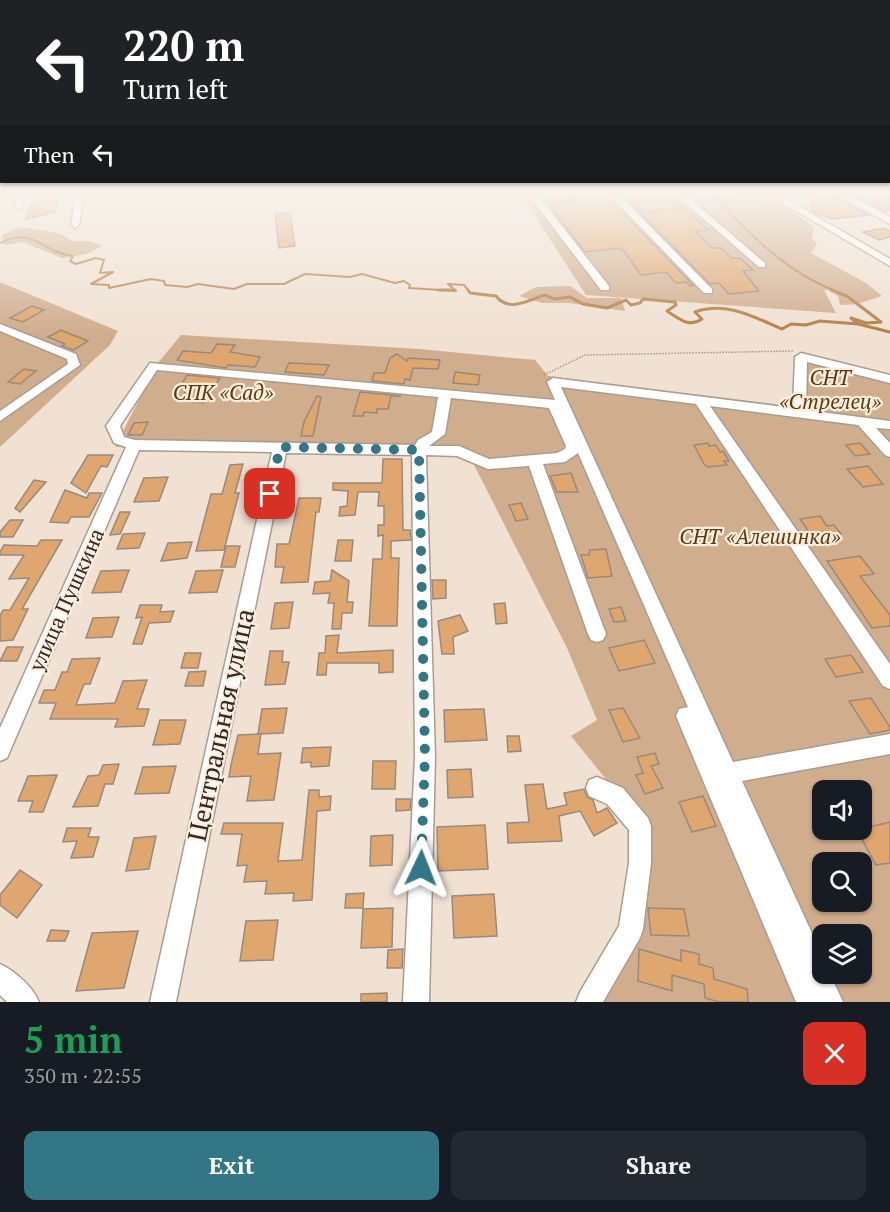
<!DOCTYPE html>
<meta charset="utf-8">
<style>
:root{--surface:#171b24;--page:#242831;--text:#f1f3f6;--muted:#9ea1a6;--accent:#337786}
body{margin:0;font-family:"PT Serif",serif;background:var(--page);color:var(--text);height:100vh;display:flex;flex-direction:column;font-size:22px;white-space:nowrap}
*{box-sizing:border-box;margin:0}
p{font-size:20px;color:var(--muted)}
.icon{flex:none;width:33px;height:33px;fill:none;stroke:currentColor;stroke-width:2;stroke-linecap:round;stroke-linejoin:round}
.map{position:relative;height:1002px;overflow:hidden}
.details{display:flex;flex-direction:column;background:var(--surface);flex:1}
.details>*{flex:none}
.top-card{position:absolute;left:0px;top:0px;width:891px;height:183px;box-shadow:0 2px 4px #0004;background:#202124;color:#fff;overflow:hidden}
.buttons{position:absolute;left:812px;top:780px;display:grid;gap:12px}
.buttons a{display:grid;place-items:center;width:60px;height:60px;border-radius:12px;background:var(--surface);box-shadow:0 2px 4px #0004;font-size:30px}
.pin{position:absolute;display:grid;place-items:center;width:51px;height:51px;color:#fff;margin:-26px;border-radius:12px;box-shadow:0 3px 9px #0006}
.me{position:absolute;width:66px;margin:-33px;rotate:2deg;stroke-linejoin:round;filter:drop-shadow(0 0 4px #0008)}
.turn{display:flex;align-items:center;gap:21px;height:126px;padding:0 24px;font-size:27px}
.turn .icon{width:78px;height:78px;stroke-width:2.5}
.turn b{display:block;font-size:42px;line-height:51px}
.then{display:flex;align-items:center;height:57px;padding:0 24px;background:#0003;gap:12px;font-size:22px}
.round{display:grid;place-items:center;flex:none;width:63px;height:63px;border-radius:12px;background:var(--page)}
.head{display:flex;align-items:center;justify-content:space-between;height:102px;padding:0 24px}
h1{font-size:36px;font-weight:700;line-height:45px;color:#1e9e55}
.button{display:flex;gap:12px;margin-top:auto;padding:12px 24px}
.button a{flex:1;height:69px;border-radius:12px;background:var(--accent);color:#fff;font-size:24px;font-weight:700;line-height:69px;text-align:center}
.button a+a{background:var(--page);color:var(--text)}
.map>svg:first-child{display:block}
.green{fill:#d0ad8d;fill-rule:evenodd}
.lines{fill:none;stroke-linecap:round;stroke-linejoin:round}
.stream-far1{stroke:#b47e47;stroke-width:2}
.stream{stroke:#b47e47;stroke-width:3}
.building{fill:#dfa66f;stroke:#988a7d;stroke-width:1.5}
.minor-casing{stroke:#aa9c8f;stroke-width:3}
.path{stroke:#a5998f;stroke-width:1.5;stroke-dasharray:1.5 1.5;stroke-linecap:butt}
.minor{fill:#fff;fill-rule:evenodd}
.route{stroke:#337786;stroke-width:10;stroke-dasharray:0 18}
.labels{text-anchor:middle;stroke-width:4.5;stroke-linejoin:round;paint-order:stroke}
.park-label{font-size:21px;font-style:italic;fill:#5f3a0e;stroke:#fdeee0}
.street-label{font-size:21px;fill:#312b26;stroke:#fdeee0}
.near-street-label{font-size:26px;fill:#312b26;stroke:#fdeee0}
</style>
<div class="map">
<svg width="890" height="1002" viewBox="0 0 890 1002">
<rect width="100%" height="100%" fill="#f0e1d3"/>
<!-- green -->
<g class="green">
<polygon points="520,193 739,193 735,197 781,204 814,227 812,238 817,244 811,253 866,283 882,296 857,304 840,305 838,296 831,290 824,290 836,313 586,295"/>
<polygon points="20,227 58,233 73,241 90,241 102,246 87,254 62,258 23,242 4,245 2,235"/>
<polygon points="0,282 118,331 110,345 0,447"/>
<polygon points="570,286 587,298 621,298 625,311 569,303 542,303 519,296 536,287"/>
<path d="M 181,335 L 419,349 L 535,360 L 548,376 L 803,411 L 804,360 L 890,381 L 890,1002 L 602,1002 L 652,836 L 571,736 L 597,720 L 567,648 L 466,449 L 115,447 L 157,364 ZM 822,790 L 861,790 L 861,830 L 822,830 ZM 822,862 L 861,862 L 861,902 L 822,902 ZM 822,934 L 861,934 L 861,974 L 822,974 Z"/>
</g>
<g class="lines">
<!-- stream-far1 -->
<g class="stream-far1">
<path d="M 711,193 C 748,232 784,271 835,291"/>
<path d="M 0,243 C 34,226 43,253 73,256 L 70,261 L 76,264 L 96,258 L 104,260 L 100,273 L 113,272 L 91,284 L 109,285 L 109,288 L 151,279 L 164,281 L 165,285 L 187,287 L 198,284 L 234,289 L 247,284 L 284,284 L 305,274 L 350,277 L 362,274 L 395,283 L 404,281 L 410,285 L 409,288 L 456,291 L 448,284 L 464,285 L 469,291"/>
</g>
<!-- stream -->
<g class="stream">
<polyline points="438,290 455,290"/>
<path d="M 468,290 L 470,293 L 496,296 C 509,313 529,300 545,295 L 554,299 L 570,297 L 583,304 L 607,308 L 626,300 L 631,305 L 640,303 L 643,299 L 675,302 L 676,305 L 667,311 C 680,319 688,328 702,319 L 695,312 C 726,301 754,317 782,329 L 791,324 L 806,325 L 820,321 L 858,324 L 890,332"/>
<polyline points="831,290 847,296 881,322 866,323 851,318 857,323"/>
</g>
</g>
<!-- building -->
<g class="building">
<polygon points="605,193 613,203 694,286 690,286 686,282 676,283 666,272 641,275 624,251 619,248 585,252 549,205 576,203 572,195"/>
<polygon points="850,193 890,193 890,210 884,211"/>
<polygon points="834,196 869,215 832,219 811,211 811,200"/>
<polygon points="58,200 55,212 26,219 31,203"/>
<polygon points="632,201 642,213 684,207 708,230 695,231 712,248 721,248 732,258 740,258 753,270 743,271 759,291 729,294 719,283 710,284 629,202"/>
<polygon points="290,213 295,246 279,248 275,214"/>
<polygon points="884,228 890,231 890,237 879,240 863,232"/>
<polygon points="32,306 44,310 23,322 10,318"/>
<polygon points="61,330 70,334 88,341 74,350 62,346 65,344 48,337"/>
<polygon points="217,344 235,345 230,352 260,357 255,367 228,365 226,368 177,360 183,351 211,353"/>
<polygon points="397,354 407,361 408,358 440,360 438,369 413,368 410,380 405,379 404,384 372,381 374,373 385,373 390,358"/>
<polygon points="289,363 312,364 329,365 324,375 285,372"/>
<polygon points="24,369 36,371 20,384 8,382"/>
<polygon points="455,372 480,375 478,385 453,383"/>
<polygon points="187,375 220,378 204,403 182,401 187,387 180,387"/>
<polygon points="360,392 401,396 391,396 388,409 377,409 377,413 364,412 363,416 353,416"/>
<polygon points="317,396 321,397 313,436 301,436 304,422"/>
<polygon points="148,422 142,435 128,435 134,423"/>
<polygon points="708,443 709,446 716,445 720,452 723,451 729,461 724,461 727,465 708,467 704,464 694,445"/>
<polygon points="860,443 870,454 855,456 846,445"/>
<polygon points="88,455 113,455 107,467 101,466 86,493 71,483"/>
<polygon points="383,459 402,459 403,530 410,530 411,540 391,541 391,558 399,558 397,626 369,626 373,559 382,559 383,535 378,536 378,525 384,525 384,506 378,506 379,492 358,492 355,515 339,516 340,507 347,506 348,491 333,490 333,483 382,483"/>
<polygon points="243,464 235,493 239,493 224,550 196,551 211,494 222,494 230,465"/>
<polygon points="868,466 883,484 863,487 847,469"/>
<polygon points="571,473 578,492 557,492 550,476"/>
<polygon points="168,477 159,501 134,502 144,478"/>
<polygon points="34,480 46,482 20,512 15,508"/>
<polygon points="65,490 87,498 89,493 102,493 89,517 71,517 68,523 50,522"/>
<polygon points="299,498 321,498 319,512 316,512 308,582 281,583 284,567 275,567 277,544 289,544"/>
<polygon points="521,503 528,519 516,521 509,505"/>
<polygon points="120,512 130,512 120,534 110,535"/>
<polygon points="820,516 827,526 834,525 841,534 813,538 800,519"/>
<polygon points="10,520 23,520 13,537 0,537 0,532"/>
<polygon points="145,533 139,548 117,549 123,534"/>
<polygon points="41,540 62,540 22,609 28,609 13,640 0,641 0,616 3,610 10,610 29,578 9,579 24,555 0,555 0,552 4,545 37,546"/>
<polygon points="338,540 353,540 351,561 335,561"/>
<polygon points="192,542 187,558 161,561 168,543"/>
<polygon points="226,546 240,546 235,567 221,567"/>
<polygon points="606,549 612,576 588,578 581,555 589,555 590,550"/>
<polygon points="860,556 874,574 860,576 890,615 890,626 872,628 827,561"/>
<polygon points="129,570 121,592 92,593 101,571"/>
<polygon points="223,570 217,592 189,593 196,571"/>
<polygon points="332,570 349,581 347,602 353,602 352,613 342,613 341,629 332,629 334,603 328,603 330,593 313,594 315,582 330,581"/>
<polygon points="432,580 446,580 446,598 433,599"/>
<polygon points="293,602 289,628 271,629 275,603"/>
<polygon points="505,603 507,623 496,624 494,604"/>
<polygon points="140,605 162,605 160,612 174,611 170,622 149,623 142,644 133,644 142,617 136,618"/>
<polygon points="621,607 626,621 614,622 609,609"/>
<polygon points="460,615 468,631 453,637 454,654 442,654 438,621"/>
<polygon points="119,617 112,637 86,638 93,618"/>
<polygon points="339,635 337,653 393,650 393,672 379,673 379,663 327,663 326,675 317,675 319,653 325,653 326,636"/>
<polygon points="644,640 655,663 619,671 609,648"/>
<polygon points="7,647 23,647 17,661 0,661"/>
<polygon points="270,651 283,651 282,662 289,662 285,684 265,685"/>
<polygon points="185,653 201,653 198,668 181,668"/>
<polygon points="851,655 863,672 836,677 825,659"/>
<polygon points="100,658 90,684 84,684 76,705 115,703 123,681 147,680 137,709 149,709 144,726 115,727 118,719 50,719 56,703 39,703 44,690 55,690 62,672 67,672 72,659"/>
<polygon points="206,671 203,686 185,686 189,672"/>
<polygon points="871,698 890,727 890,730 870,734 849,701"/>
<polygon points="287,708 283,733 258,734 262,709"/>
<polygon points="623,708 640,738 623,742 609,710"/>
<polygon points="484,709 487,740 445,742 444,710"/>
<polygon points="160,720 186,720 180,744 153,745"/>
<polygon points="261,734 258,754 281,753 274,800 247,801 251,776 229,777 231,765 238,735"/>
<polygon points="507,736 519,736 521,751 508,752"/>
<polygon points="331,747 329,766 311,767 311,762 301,763 303,748"/>
<polygon points="655,753 659,764 651,766 663,788 645,794 636,775 643,773 637,757"/>
<polygon points="373,761 396,761 395,789 372,789"/>
<polygon points="119,764 113,784 105,784 98,806 73,807 88,776 99,775 103,765"/>
<polygon points="176,766 169,793 135,794 143,767"/>
<polygon points="471,769 473,797 448,798 447,770"/>
<polygon points="57,775 43,812 29,812 33,801 18,801 28,776"/>
<polygon points="543,784 547,809 567,805 564,793 584,789 587,797 593,800 597,813 607,808 617,823 594,836 580,811 559,816 562,841 508,843 507,823 529,822 525,785"/>
<polygon points="309,790 319,790 319,797 331,796 330,810 317,811 312,900 293,901 294,893 265,894 267,881 244,882 247,865 237,866 242,834 221,834 224,823 283,823 278,861 302,860"/>
<polygon points="703,796 716,826 692,832 679,802"/>
<polygon points="396,799 411,799 410,810 396,811"/>
<polygon points="890,822 890,863 876,865 857,830"/>
<polygon points="485,825 488,869 438,871 437,827"/>
<polygon points="67,828 91,828 88,837 99,837 93,857 71,858 77,841 63,842"/>
<polygon points="393,835 392,865 370,866 371,836"/>
<polygon points="156,836 149,869 126,871 134,838"/>
<polygon points="20,870 42,885 17,918 0,905 0,895"/>
<polygon points="364,893 363,908 345,908 346,894"/>
<polygon points="494,894 497,936 454,938 452,896"/>
<polygon points="393,908 392,947 361,948 363,909"/>
<polygon points="648,908 684,909 689,936 651,935"/>
<polygon points="278,920 273,960 240,961 246,921"/>
<polygon points="51,930 69,931 65,941 47,941"/>
<polygon points="138,931 124,988 76,991 92,933"/>
<polygon points="403,949 402,968 387,968 388,950"/>
<polygon points="639,949 681,961 681,950 699,954 699,964 713,968 714,979 747,989 748,1002 719,1002 705,998 704,984 672,975 672,991 638,981"/>
<polygon points="387,993 387,1002 361,1002 361,994"/>
</g>
<g class="lines">
<!-- minor casing -->
<g class="minor-casing">
<g id="minor">
<polygon points="16,193 24,193 22,209 15,207"/>
<polygon points="76,193 84,193 79,225 75,228 71,225"/>
<polygon points="527,193 536,193 609,286 609,290 601,290"/>
<polygon points="608,193 617,193 712,289 712,293 704,293"/>
<polygon points="674,193 683,193 765,263 765,267 759,267"/>
<polygon points="795,193 812,193 788,200 890,259 890,266 776,199"/>
<polygon points="833,193 844,193 890,217 890,224"/>
<polygon points="0,324 76,354 80,365 0,421 0,411 68,364 67,359 0,331"/>
<path d="M 801,353 L 890,375 L 890,383 L 807,362 L 806,410 L 890,421 L 890,429 L 876,428 L 890,443 L 890,457 L 885,455 L 858,425 L 710,406 L 890,664 L 890,689 L 883,686 L 696,404 L 561,387 L 733,762 L 890,734 L 890,754 L 742,781 L 822,955 L 822,974 L 830,974 L 843,1002 L 796,1002 L 676,716 L 679,709 L 688,707 L 578,453 L 565,462 L 543,464 L 606,634 L 603,640 L 597,642 L 591,640 L 588,634 L 529,466 L 488,469 L 457,456 L 426,455 L 435,757 L 429,1002 L 403,1002 L 415,757 L 412,455 L 286,453 L 176,1002 L 150,1002 L 272,452 L 139,450 L 7,758 L 0,761 L 0,728 L 126,447 L 114,443 L 106,426 L 150,363 L 555,400 L 547,382 L 553,378 L 793,408 L 795,357 ZM 157,370 L 438,397 L 432,432 L 418,440 L 415,445 L 135,440 L 124,437 L 120,426 ZM 451,398 L 549,408 L 566,446 L 565,449 L 557,453 L 489,459 L 459,446 L 429,446 L 445,434 Z"/>
<polygon points="597,777 623,788 648,818 651,826 651,863 643,929 640,938 603,1002 576,1002 580,992 619,926 629,863 629,830 607,804 589,796 586,788 589,780"/>
<path d="M 0,964 C 15,971 33,987 39,1002 L 7,1002 L 0,995 Z"/>
</g>
</g>
<!-- path -->
<polyline class="path" points="544,375 585,355 793,351"/>
<!-- minor -->
<use href="#minor" class="minor"/>
</g>
<!-- sky -->
<linearGradient id="sky" x2="0" y2="1"><stop stop-color="#939ea8"/><stop offset="0.58" stop-color="#f8f2eb"/><stop offset="1" stop-color="#f8f2eb" stop-opacity="0"/></linearGradient>
<rect width="890" height="334" fill="url(#sky)"/>
<g class="lines">
<!-- route -->
<polyline class="route" points="270,494 280,447 419,450 425,756 421,868"/>
</g>
<g class="labels">
<!-- park labels -->
<g class="park-label">
<text x="830" y="385">СНТ<tspan x="830" dy="24">«Стрелец»</tspan></text>
<text x="223" y="400">СПК «Сад»</text>
<text x="760" y="544">СНТ «Алешинка»</text>
</g>
<!-- street labels -->
<g class="street-label">
<text transform="translate(67 600) rotate(-66)" y="7">улица Пушкина</text>
</g>
<!-- near-street labels -->
<g class="near-street-label">
<text transform="translate(221 725) rotate(-78)" y="9">Центральная улица</text>
</g>
</g>
</svg>
<div class="buttons">
<a><svg class="icon" aria-label="sound" viewBox="0 0 24 24"><path d="M4 9h4l5-4v14l-5-4H4zM17 9q2 3 0 6"/></svg></a>
<a><svg class="icon" aria-label="search" viewBox="0 0 24 24"><circle cx="10" cy="10" r="6"/><path d="M15 15l6 6"/></svg></a>
<a><svg class="icon" aria-label="layers" viewBox="0 0 24 24"><path d="M12 4l9 5-9 5-9-5zM3 14l9 5 9-5"/></svg></a>
</div>
<div class="pin" style="left:270px;top:494px;background:#d93025"><svg class="icon" aria-label="arrive" viewBox="0 0 24 24"><path d="M6 21V4h12l-3 4 3 4H6"/></svg></div>
<svg class="me" style="left:421px;top:868px" viewBox="-20 -20 40 40"><path d="M0-17L14 15 0 8-14 15z" fill="#337786" stroke="#fff" stroke-width="4"/></svg>
<div class="top-card">
<div class="turn"><svg class="icon" aria-label="left" viewBox="0 0 24 24"><path d="M17 20v-9H6M10 6l-5 5 5 5"/></svg><div><b>220 m</b>Turn left</div></div>
<div class="then">Then<svg class="icon" aria-label="left" viewBox="0 0 24 24"><path d="M17 20v-9H6M10 6l-5 5 5 5"/></svg></div>
</div>
</div>
<section class="details">
<div class="head"><div><h1>5 min</h1><p>350 m · 22:55</p></div><a class="round" style="background:#d93025;color:#fff"><svg class="icon" aria-label="close" viewBox="0 0 24 24"><path d="M6 6l12 12M18 6L6 18"/></svg></a></div>
<div class="button"><a>Exit</a><a>Share</a></div>
</section>
